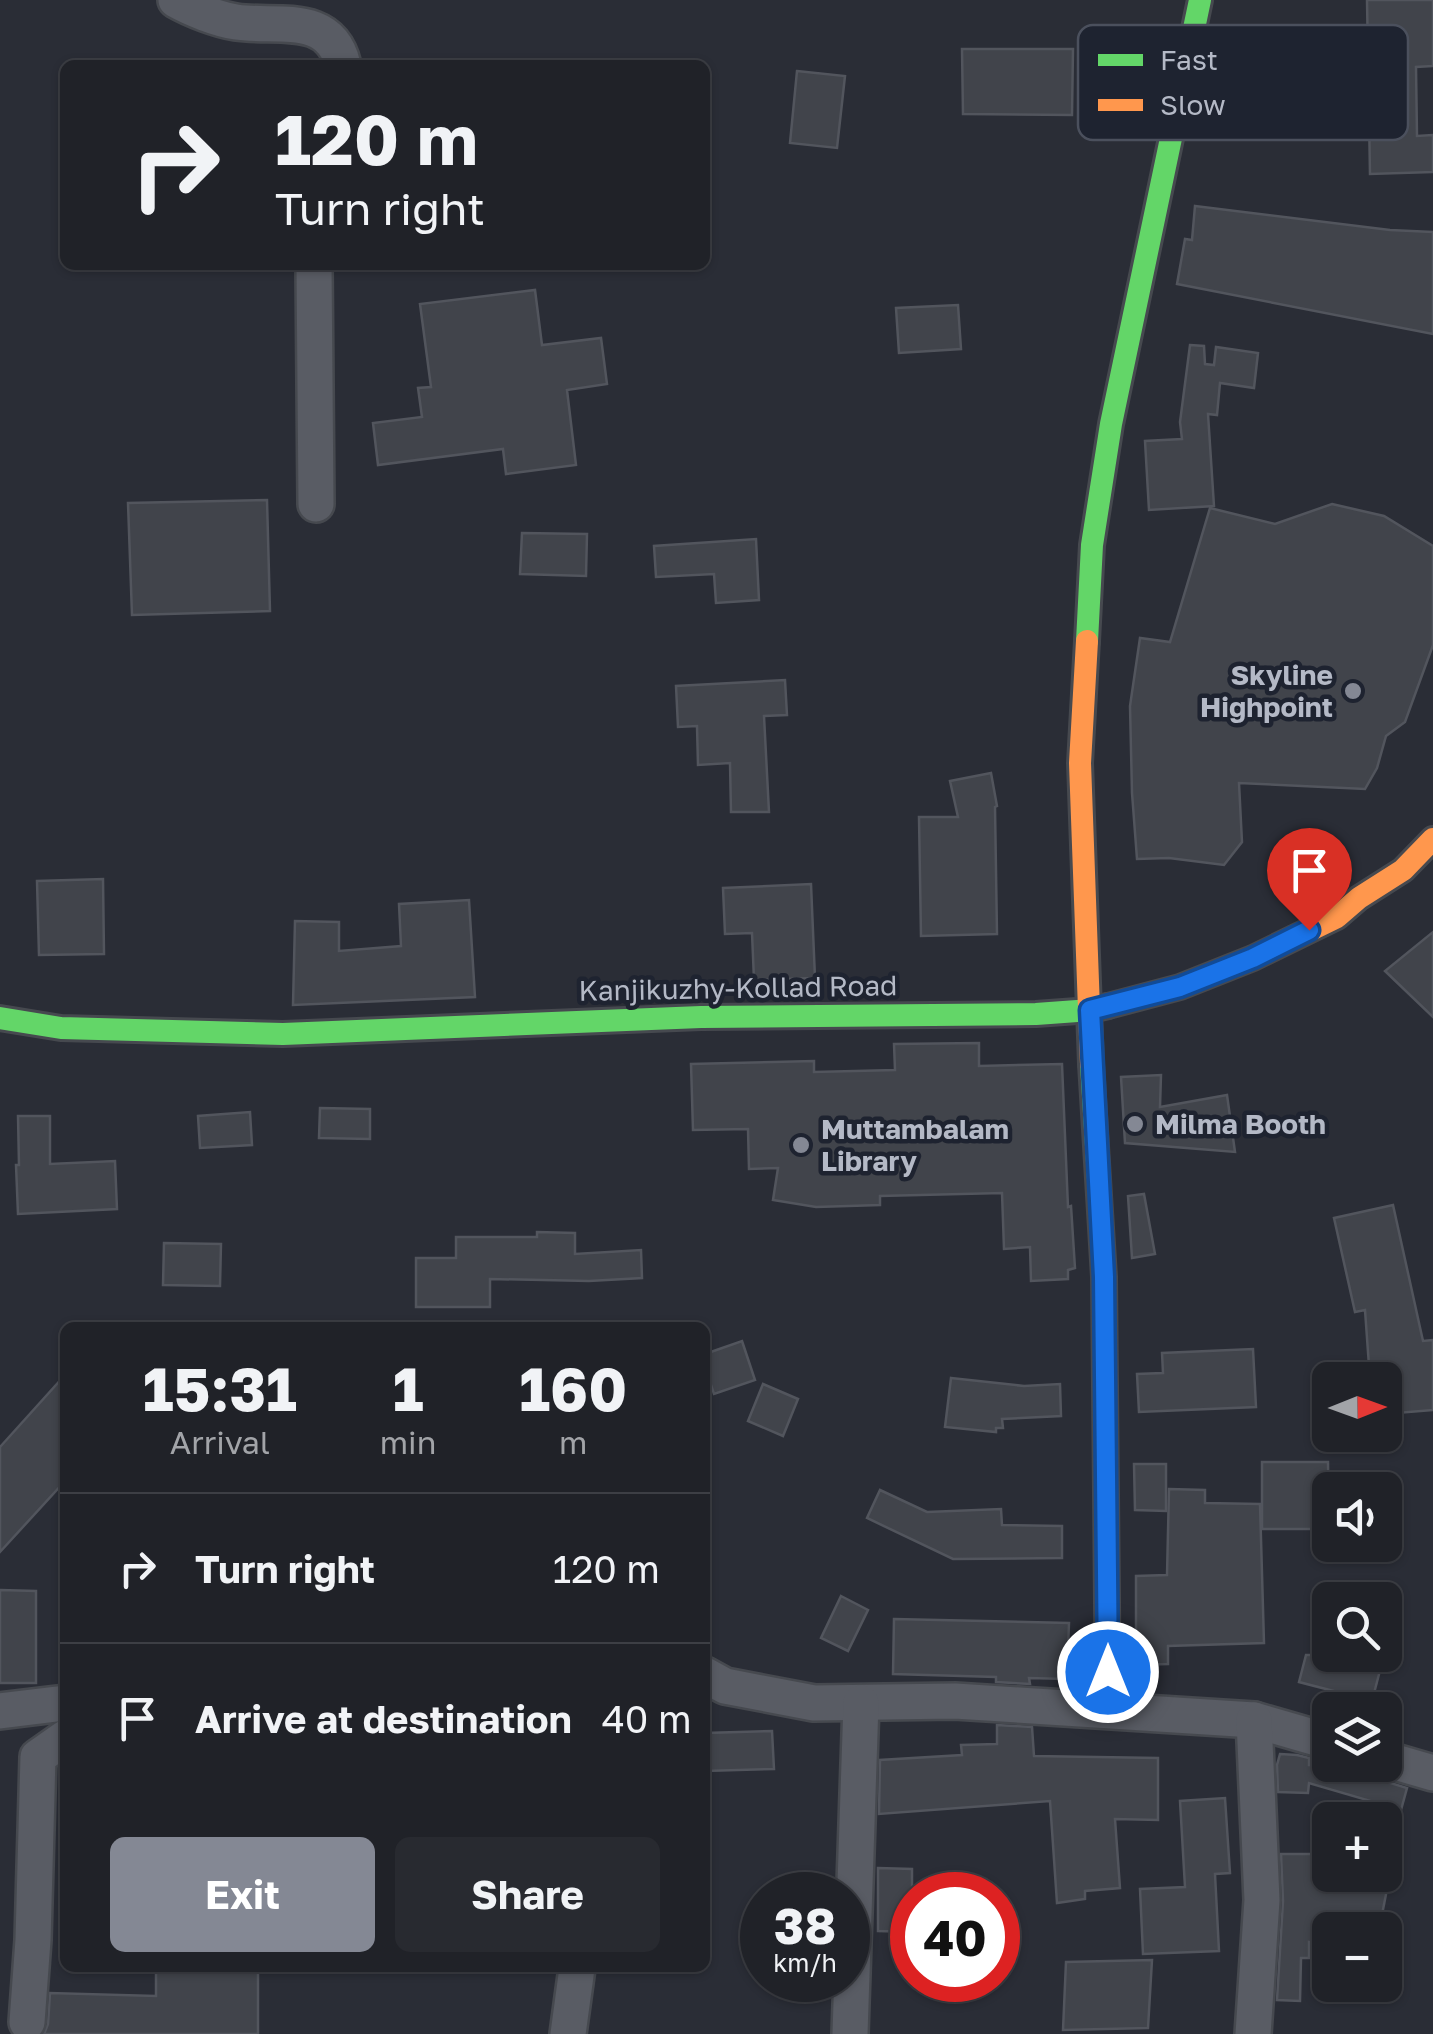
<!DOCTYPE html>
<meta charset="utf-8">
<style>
:root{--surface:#202228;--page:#282a30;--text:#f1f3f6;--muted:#a2a4a8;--line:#3d3f45;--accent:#848894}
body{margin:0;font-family:"Golos Text",sans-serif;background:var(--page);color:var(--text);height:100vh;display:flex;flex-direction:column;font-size:38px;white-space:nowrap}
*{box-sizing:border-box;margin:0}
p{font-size:32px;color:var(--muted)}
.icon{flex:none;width:55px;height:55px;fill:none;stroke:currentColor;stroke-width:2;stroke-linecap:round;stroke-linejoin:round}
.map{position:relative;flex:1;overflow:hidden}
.sheet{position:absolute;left:60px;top:1322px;width:650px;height:650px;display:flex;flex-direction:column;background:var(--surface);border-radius:15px;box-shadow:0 2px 8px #0004,0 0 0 2px var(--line)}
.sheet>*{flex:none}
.hud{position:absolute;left:60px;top:60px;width:650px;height:210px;border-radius:15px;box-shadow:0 2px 8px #0004,0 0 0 2px var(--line);background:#202228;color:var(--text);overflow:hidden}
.needle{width:65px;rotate:89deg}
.buttons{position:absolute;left:1312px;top:1362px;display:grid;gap:20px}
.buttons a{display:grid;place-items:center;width:90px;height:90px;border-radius:15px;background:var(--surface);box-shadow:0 2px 8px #0004,0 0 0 2px var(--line);font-size:50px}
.speed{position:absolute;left:740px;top:1872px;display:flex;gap:20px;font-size:50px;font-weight:700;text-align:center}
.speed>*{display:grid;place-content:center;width:130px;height:130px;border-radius:50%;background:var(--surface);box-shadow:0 2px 8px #0004,0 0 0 2px var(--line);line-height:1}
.speed small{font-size:25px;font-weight:400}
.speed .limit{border:15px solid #d22;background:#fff;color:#111}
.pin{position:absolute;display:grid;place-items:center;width:85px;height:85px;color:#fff;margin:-102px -42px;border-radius:50% 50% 50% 0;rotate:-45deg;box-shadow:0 0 10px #0007}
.pin .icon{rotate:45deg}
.me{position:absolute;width:110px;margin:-55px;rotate:0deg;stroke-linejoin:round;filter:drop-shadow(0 0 8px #0008)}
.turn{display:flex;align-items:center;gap:35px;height:210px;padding:0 50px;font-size:45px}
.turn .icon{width:130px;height:130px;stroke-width:2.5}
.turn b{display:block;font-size:70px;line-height:85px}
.eta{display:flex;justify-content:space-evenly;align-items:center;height:170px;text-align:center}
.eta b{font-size:60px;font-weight:700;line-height:70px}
.cta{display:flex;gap:20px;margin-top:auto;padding:20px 50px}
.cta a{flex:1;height:115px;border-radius:15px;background:var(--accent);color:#fff;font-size:40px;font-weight:700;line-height:115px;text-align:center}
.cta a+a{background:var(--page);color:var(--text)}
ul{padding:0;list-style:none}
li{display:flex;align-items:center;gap:30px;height:150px;padding:0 50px;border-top:2px solid var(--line)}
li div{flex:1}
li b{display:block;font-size:38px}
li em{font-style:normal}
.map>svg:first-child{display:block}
.building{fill:#41444b;stroke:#52555d;stroke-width:2.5}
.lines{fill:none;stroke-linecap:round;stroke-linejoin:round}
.street-casing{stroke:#46494f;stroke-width:40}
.fast-casing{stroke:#46494f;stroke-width:28}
.slow-casing{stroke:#46494f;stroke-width:28}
.street{stroke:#595c64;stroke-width:35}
.fast{stroke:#63d668;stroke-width:22}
.slow{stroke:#ff974d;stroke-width:22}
.route-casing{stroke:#114b97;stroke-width:25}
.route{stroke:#1a73e8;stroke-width:18}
.poi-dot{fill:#848894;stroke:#1e2330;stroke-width:4}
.labels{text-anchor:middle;stroke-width:9;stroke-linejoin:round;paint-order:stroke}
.poi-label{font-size:28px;font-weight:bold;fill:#b4b9c6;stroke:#1e2330;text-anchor:start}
.street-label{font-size:28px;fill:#b4b9c6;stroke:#1e2330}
.key{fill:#1e2330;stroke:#4b505d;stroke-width:2.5}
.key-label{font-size:28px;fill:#b4b9c6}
</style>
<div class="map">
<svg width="1433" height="2034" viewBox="0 0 1433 2034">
<rect width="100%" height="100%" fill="#2a2d36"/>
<!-- building -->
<g class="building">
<polygon points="1367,0 1433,0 1433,66 1416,67 1417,136 1433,135 1433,172 1370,174"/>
<polygon points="962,49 1073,49 1072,115 963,114"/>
<polygon points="797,71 845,76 837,148 790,143"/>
<polygon points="1195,206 1390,230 1433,232 1433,334 1177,284 1185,239 1192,240"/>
<polygon points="535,290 542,345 601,338 607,384 567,390 576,465 506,474 503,449 378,465 373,423 422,417 418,388 431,387 420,304"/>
<polygon points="958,305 961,349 899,353 896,308"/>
<polygon points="1190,345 1204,346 1205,364 1214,365 1216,347 1258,353 1254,388 1220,383 1217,415 1208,414 1214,506 1149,510 1145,441 1182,439 1180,422"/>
<polygon points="267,500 270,611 132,615 128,503"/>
<polygon points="1332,504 1384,516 1433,546 1433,645 1405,722 1386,736 1377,768 1365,789 1239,783 1242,842 1224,865 1169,858 1137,859 1132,793 1130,706 1140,638 1170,642 1210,508 1275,524"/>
<polygon points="522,533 587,534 586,576 520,574"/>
<polygon points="756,539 759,600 716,603 714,574 656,577 654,546"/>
<polygon points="785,680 787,715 764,716 769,812 731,812 730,763 698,765 697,726 678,727 676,686"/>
<polygon points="991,773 997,806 995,807 997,934 921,936 919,817 958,817 950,781"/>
<polygon points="103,879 104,954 39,955 37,881"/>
<polygon points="811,884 815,978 754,980 752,933 725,934 723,888"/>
<polygon points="469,900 475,997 293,1005 295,921 339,922 339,951 401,946 399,904"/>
<polygon points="1433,932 1433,1017 1385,971"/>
<polygon points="979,1043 979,1066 1062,1064 1068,1207 1071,1206 1075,1268 1068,1270 1068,1279 1031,1281 1030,1247 1004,1249 1002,1193 880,1196 880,1205 816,1207 773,1200 778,1168 749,1169 748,1129 693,1130 691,1064 814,1061 814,1072 895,1070 894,1044"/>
<polygon points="1161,1075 1160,1107 1227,1095 1235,1152 1125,1143 1121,1077"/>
<polygon points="320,1108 370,1109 370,1139 319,1138"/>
<polygon points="250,1112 252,1145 200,1148 198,1116"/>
<polygon points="18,1116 50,1116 50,1164 115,1161 117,1209 18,1214 16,1165 19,1165"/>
<polygon points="1144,1194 1155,1254 1132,1258 1128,1196"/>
<polygon points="1393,1205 1423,1341 1433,1340 1433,1410 1385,1414 1385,1380 1370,1380 1365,1310 1355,1312 1334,1218"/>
<polygon points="537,1232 575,1233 575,1254 641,1250 642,1278 589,1281 490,1279 490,1307 416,1307 416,1258 456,1258 456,1237 537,1237"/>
<polygon points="164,1243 221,1244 220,1286 163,1285"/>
<polygon points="742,1341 755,1380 714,1394 705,1367 705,1354"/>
<polygon points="1253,1349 1256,1407 1139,1412 1137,1374 1163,1373 1162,1353"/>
<polygon points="65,1375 65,1481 0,1552 0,1447"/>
<polygon points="951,1378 1024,1386 1060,1384 1061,1416 1002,1419 1003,1428 996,1428 996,1432 945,1427"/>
<polygon points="763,1384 798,1399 783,1436 748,1421"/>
<polygon points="1262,1462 1328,1462 1329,1529 1262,1529"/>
<polygon points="1134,1464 1166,1464 1166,1511 1135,1510"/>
<polygon points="1169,1489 1205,1490 1205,1503 1260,1504 1264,1643 1168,1646 1168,1664 1136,1665 1136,1576 1167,1575"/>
<polygon points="880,1490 927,1512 1001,1509 1002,1525 1062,1526 1062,1558 953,1559 867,1518"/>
<polygon points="0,1590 36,1591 36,1683 0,1683"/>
<polygon points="841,1596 868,1610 848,1651 821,1638"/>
<polygon points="894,1619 1069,1623 1067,1679 1029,1678 1030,1684 996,1682 996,1677 893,1674"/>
<polygon points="1306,1655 1384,1655 1372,1701 1299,1682"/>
<polygon points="997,1725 1032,1727 1034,1756 1158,1758 1158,1820 1115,1819 1120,1888 1085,1891 1085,1899 1057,1903 1050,1801 879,1814 880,1760 962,1755 961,1745 997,1744"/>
<polygon points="772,1731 774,1769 705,1771 705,1733"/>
<polygon points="1280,1754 1297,1755 1309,1758 1309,1765 1366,1767 1370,1774 1378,1779 1407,1788 1401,1810 1309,1783 1308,1793 1278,1792 1277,1765"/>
<polygon points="1225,1798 1230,1873 1215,1874 1219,1951 1143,1954 1140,1889 1185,1887 1180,1801"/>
<polygon points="1281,1854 1328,1854 1328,1875 1370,1875 1389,1879 1379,1930 1330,1930 1330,1946 1309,1942 1309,1958 1301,1958 1300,2001 1277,2000 1283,1901"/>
<polygon points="878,1868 912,1869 912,1932 878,1931"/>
<polygon points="1152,1960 1148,2028 1063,2030 1066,1962"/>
<polygon points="156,1968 258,1968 258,2034 44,2034 48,2024 50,1993 156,1996"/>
</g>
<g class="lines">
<!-- street casing -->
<g class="street-casing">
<g id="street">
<path d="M 176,0 C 192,9 217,19 236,22 C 277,28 330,11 343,65"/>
<polyline points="314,265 316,504"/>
<polyline points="705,1675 725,1686 814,1703 955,1701 1254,1720 1330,1742"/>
<polyline points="0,1711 65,1703"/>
<polyline points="1385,1759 1433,1773"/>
<polyline points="27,2022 33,1940 38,1757 65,1738"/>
<polyline points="568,2034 577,1968"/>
<polyline points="850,2034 861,1703"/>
<polyline points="1253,2034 1262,1900 1254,1720"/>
</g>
</g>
<!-- fast casing -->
<g class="fast-casing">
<g id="fast">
<polyline points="1087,641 1092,545 1111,424 1200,0"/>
<polyline points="0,1018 61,1028 283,1034 701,1017 1036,1014 1091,1010 1108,1006"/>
<polyline points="1091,1064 1104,1277 1108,1711"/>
</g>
</g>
<!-- slow casing -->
<g class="slow-casing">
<g id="slow">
<polyline points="1087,641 1080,763 1091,1064"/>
<polyline points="1108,1006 1180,987 1253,958 1337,917 1359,898 1403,870 1433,839"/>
</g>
</g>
<!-- street -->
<use href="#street" class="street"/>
<!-- fast -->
<use href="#fast" class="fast"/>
<!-- slow -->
<use href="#slow" class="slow"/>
</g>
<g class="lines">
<!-- route casing -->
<g class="route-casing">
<polyline id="route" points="1108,1672 1104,1277 1090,1010 1180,987 1253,958 1309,930"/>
</g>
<!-- route -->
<use href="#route" class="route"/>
</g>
<!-- markers -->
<g class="poi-dot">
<circle cx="1353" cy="691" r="10"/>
<circle cx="1135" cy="1124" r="10"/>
<circle cx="801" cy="1145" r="10"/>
</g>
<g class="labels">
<!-- poi labels -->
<g class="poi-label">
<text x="1333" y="685" text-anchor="end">Skyline<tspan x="1333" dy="32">Highpoint</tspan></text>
<text x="1155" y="1134">Milma Booth</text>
<text x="821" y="1139">Muttambalam<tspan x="821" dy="32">Library</tspan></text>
</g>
<!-- street labels -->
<g class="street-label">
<text transform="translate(738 988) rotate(-1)" y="10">Kanjikuzhy-Kollad Road</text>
</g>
</g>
<!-- legend -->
<rect x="1078" y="25" width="330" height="115" rx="15" class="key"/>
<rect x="1098" y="54" width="45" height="12" fill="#63d668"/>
<rect x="1098" y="99" width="45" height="12" fill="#ff974d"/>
<g class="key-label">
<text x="1160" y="70">Fast</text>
<text x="1160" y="115">Slow</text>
</g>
</svg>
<div class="buttons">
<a><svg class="needle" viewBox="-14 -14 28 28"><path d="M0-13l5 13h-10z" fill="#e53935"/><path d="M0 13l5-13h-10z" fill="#a2a4a8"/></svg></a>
<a><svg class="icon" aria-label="sound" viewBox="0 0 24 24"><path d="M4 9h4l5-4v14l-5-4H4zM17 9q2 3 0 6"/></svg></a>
<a><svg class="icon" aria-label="search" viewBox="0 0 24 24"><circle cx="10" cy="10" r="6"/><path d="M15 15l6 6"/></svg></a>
<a><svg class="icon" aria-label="layers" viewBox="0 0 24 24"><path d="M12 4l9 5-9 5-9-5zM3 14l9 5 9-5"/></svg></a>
<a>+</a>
<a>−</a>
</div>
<div class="speed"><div>38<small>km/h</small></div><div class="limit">40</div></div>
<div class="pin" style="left:1309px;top:930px;background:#d93025"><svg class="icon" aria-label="arrive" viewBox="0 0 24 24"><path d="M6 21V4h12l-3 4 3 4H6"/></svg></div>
<svg class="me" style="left:1108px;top:1672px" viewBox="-20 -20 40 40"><circle r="17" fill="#1a73e8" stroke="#fff" stroke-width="3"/><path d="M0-11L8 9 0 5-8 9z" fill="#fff"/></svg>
<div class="hud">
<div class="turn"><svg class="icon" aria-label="right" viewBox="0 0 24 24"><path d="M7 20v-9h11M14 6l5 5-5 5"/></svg><div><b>120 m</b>Turn right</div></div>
</div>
<section class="sheet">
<div class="eta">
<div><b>15:31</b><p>Arrival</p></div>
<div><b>1</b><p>min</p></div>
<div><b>160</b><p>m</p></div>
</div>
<ul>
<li><svg class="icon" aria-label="right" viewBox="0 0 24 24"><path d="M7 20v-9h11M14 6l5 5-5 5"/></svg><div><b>Turn right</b></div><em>120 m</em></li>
<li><svg class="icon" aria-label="arrive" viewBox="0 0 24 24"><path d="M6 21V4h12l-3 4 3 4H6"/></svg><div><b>Arrive at destination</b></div><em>40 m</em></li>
</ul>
<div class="cta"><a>Exit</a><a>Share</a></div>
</section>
</div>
